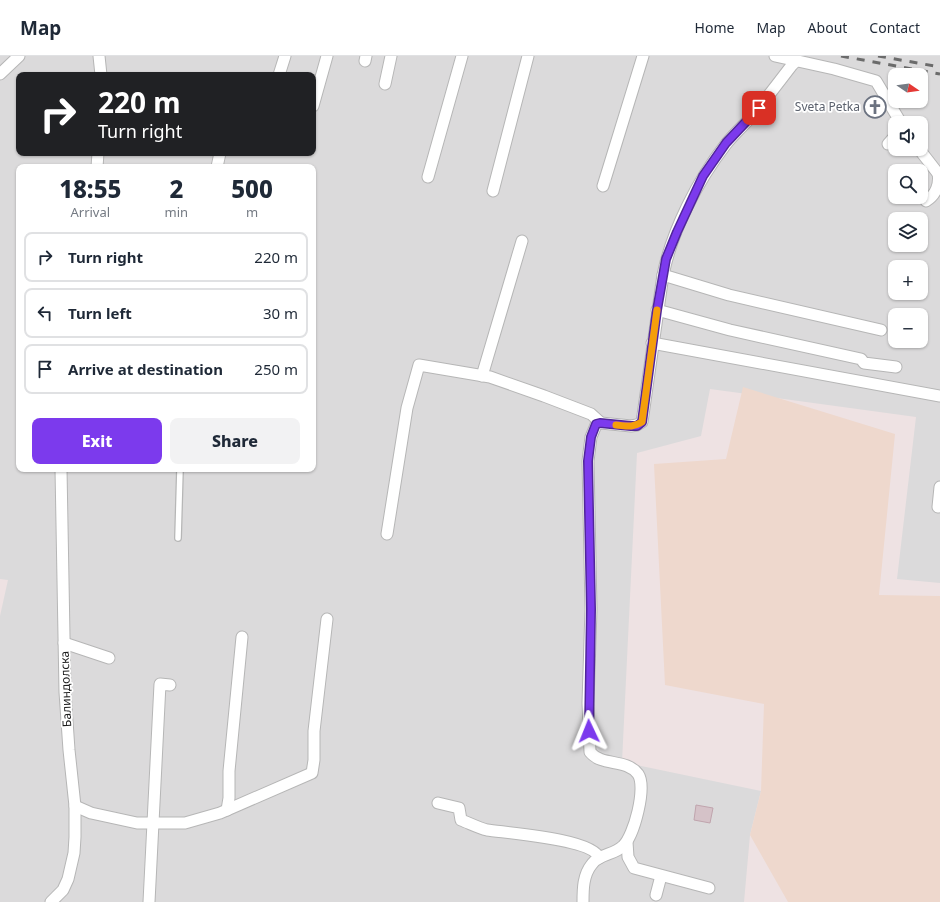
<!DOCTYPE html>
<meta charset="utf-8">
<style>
:root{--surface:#fff;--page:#f2f2f3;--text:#1f2937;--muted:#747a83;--line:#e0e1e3;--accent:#7c3aed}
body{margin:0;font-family:"Noto Sans",sans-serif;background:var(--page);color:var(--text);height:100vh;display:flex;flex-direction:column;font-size:15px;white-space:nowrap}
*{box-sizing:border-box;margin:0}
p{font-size:13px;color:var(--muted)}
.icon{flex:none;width:22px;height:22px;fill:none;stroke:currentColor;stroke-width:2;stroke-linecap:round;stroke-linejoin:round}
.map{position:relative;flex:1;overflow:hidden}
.details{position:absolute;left:16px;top:108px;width:300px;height:308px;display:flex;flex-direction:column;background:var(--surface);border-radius:8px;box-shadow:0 1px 3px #0004}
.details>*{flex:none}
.top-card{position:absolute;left:16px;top:16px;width:300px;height:84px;border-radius:8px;box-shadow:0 1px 3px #0004;background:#202124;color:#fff;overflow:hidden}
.needle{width:26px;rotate:103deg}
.fabs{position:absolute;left:888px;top:12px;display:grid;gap:8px}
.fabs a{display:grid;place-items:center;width:40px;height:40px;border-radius:8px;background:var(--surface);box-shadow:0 1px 3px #0004;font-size:20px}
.pin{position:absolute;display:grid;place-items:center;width:34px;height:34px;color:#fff;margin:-17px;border-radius:8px;box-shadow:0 2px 6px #0006}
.me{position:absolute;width:44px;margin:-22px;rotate:358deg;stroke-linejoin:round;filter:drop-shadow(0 0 3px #0008)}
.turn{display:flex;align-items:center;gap:14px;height:84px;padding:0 16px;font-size:18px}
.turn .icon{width:52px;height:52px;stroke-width:2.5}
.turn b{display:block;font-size:28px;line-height:34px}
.eta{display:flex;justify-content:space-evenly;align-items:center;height:68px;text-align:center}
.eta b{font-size:24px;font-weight:800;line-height:28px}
.button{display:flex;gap:8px;margin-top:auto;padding:8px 16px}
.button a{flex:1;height:46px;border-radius:8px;background:var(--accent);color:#fff;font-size:16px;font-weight:800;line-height:46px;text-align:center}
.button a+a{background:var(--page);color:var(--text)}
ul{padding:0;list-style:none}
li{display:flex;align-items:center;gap:12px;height:50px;margin:0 8px 6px;padding:0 8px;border:2px solid var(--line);border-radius:8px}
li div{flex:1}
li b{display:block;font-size:15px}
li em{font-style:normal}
header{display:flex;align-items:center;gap:24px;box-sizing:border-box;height:56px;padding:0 20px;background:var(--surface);border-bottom:1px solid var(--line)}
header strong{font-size:19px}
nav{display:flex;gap:22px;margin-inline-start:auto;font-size:14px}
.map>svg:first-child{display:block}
.residential{fill:#dbdadb;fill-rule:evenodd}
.farmland{fill:#eed8cd}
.building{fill:#d5c2c8;stroke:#c0a4ad}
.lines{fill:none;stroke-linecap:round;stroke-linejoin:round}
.lane-casing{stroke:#b6b6b6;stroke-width:8}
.street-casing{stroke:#b6b6b6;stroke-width:13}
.lane{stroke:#fff;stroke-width:5.5}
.street{stroke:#fff;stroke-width:11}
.rail{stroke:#6b6b6b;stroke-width:3;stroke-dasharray:8 8;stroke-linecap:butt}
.route-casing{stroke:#51269a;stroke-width:10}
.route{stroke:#7c3aed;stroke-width:7}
.slow{stroke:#f59e0b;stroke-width:7}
.labels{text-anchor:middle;stroke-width:3.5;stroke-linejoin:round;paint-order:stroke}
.worship-label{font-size:12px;fill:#5b616d;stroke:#fff;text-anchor:end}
.street-label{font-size:12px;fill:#1d1d1d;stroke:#fff}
</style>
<header>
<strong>Map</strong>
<nav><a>Home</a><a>Map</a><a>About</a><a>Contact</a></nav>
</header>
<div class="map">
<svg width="940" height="846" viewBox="0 0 940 846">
<rect width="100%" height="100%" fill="#eee2e3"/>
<!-- residential -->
<path class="residential" d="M 0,0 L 940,0 L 940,527 L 897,523 L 916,361 L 710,333 L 701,380 L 637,397 L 622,706 L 761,735 L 750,779 L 744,846 L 0,846 L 0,560 L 8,524 L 0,523 ZM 19,19 L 313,19 L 313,97 L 19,97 ZM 895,19 L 921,19 L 921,45 L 895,45 ZM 895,67 L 921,67 L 921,93 L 895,93 ZM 19,111 L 313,111 L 313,413 L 19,413 ZM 895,115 L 921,115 L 921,141 L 895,141 ZM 895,163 L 921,163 L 921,189 L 895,189 ZM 895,211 L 921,211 L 921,237 L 895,237 ZM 895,259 L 921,259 L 921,285 L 895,285 Z"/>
<!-- farmland -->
<polygon class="farmland" points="743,331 895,378 879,539 940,540 940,846 788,846 750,779 761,735 764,648 665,629 654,408 726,403"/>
<!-- building -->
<polygon class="building" points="696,749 713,752 710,767 694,764"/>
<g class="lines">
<!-- lane casing -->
<g class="lane-casing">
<polyline id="lane" points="178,482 180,413"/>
</g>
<!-- street casing -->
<g class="street-casing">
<g id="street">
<polyline points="99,0 101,19"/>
<polyline points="775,0 834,13 876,25 901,67"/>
<polyline points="365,5 366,0"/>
<polyline points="0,18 19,0"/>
<polyline points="279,19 285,0"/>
<polyline points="385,28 391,0"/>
<polyline points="313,50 327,0"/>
<polyline points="888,88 895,80"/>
<polyline points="919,93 940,120"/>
<polyline points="97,111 98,97"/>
<polyline points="217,111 220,97"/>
<polyline points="428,121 462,0"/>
<polyline points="603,130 643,0"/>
<polyline points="493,135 528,0"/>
<path d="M 926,145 C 936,139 940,128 938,117"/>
<polyline points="663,219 729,239 881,274"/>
<polyline points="657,254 730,274 861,303 864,307 896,311"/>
<polyline points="652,287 940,340"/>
<polyline points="482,320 522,185"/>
<polyline points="938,451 940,431"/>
<polyline points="387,478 407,352 419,309 490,321 544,340 591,358 601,367"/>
<polyline points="64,587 109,602"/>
<path d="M 438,747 L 459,752 L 461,764 C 469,767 479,772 487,774 C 507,777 594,783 599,802"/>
<polyline points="75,750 91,757 137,767 185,767 220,757 312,717 314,704 314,675 327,563"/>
<polyline points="227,754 229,742 229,715 242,581"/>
<polyline points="627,786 628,801 634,812 709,832"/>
<polyline points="656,839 661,820"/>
<polyline points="51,846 63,834 68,823 74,797 75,781 75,750 69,694 65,636 61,413"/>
<polyline points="149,846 160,628 170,629"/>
<path d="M 583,846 C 583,833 583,819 592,808 C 599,798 614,799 623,790 C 634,780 647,731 638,718 C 626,702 602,711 590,696 L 588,647 L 591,553 L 588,405 L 591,381 L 596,369 L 601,367 L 631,370 L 637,369 L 642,366 L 663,219 C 672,174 698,124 726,88 C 734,78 744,69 753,59 C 766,43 779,26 792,9 L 796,5"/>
</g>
</g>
<!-- lane -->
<use href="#lane" class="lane"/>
<!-- street -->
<use href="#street" class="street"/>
<!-- rail -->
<g class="rail">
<polyline points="841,0 940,18"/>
<polyline points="878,0 940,11"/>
</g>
</g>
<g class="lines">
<!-- route casing -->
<g class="route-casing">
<polyline id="route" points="589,675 591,553 588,405 591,381 596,368 600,367 631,370 637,370 642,366 657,254 666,203 677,176 703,120 726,87 759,52"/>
</g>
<!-- route -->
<use href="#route" class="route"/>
<!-- slow -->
<path class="slow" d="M 616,369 C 628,370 631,372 642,366 L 657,254"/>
</g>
<!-- icons -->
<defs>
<g id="church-ring" transform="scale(1.15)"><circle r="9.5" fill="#fff" stroke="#6b7280" stroke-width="1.5"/><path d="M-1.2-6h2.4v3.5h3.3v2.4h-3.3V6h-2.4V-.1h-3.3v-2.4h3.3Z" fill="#6b7280"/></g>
</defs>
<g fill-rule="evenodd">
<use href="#church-ring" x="875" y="51"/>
</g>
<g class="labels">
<!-- worship labels -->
<g class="worship-label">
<text x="860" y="55">Sveta Petka</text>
</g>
<!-- street labels -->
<g class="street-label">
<text transform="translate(66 633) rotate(-92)" y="4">Балиндолска</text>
</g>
</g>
</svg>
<div class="fabs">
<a><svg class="needle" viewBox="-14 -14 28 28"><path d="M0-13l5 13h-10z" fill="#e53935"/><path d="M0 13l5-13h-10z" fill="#747a83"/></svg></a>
<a><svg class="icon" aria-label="sound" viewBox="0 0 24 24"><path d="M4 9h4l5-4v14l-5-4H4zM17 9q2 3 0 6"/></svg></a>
<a><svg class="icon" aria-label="search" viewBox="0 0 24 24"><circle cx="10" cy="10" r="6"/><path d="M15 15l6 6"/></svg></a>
<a><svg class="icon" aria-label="layers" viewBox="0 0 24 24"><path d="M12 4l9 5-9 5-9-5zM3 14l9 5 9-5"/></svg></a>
<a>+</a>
<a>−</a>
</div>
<div class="pin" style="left:759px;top:52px;background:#d93025"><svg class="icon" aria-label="arrive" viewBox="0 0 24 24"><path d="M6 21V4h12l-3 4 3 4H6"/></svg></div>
<svg class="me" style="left:589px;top:675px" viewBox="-20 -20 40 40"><path d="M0-17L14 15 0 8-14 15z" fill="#7c3aed" stroke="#fff" stroke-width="4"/></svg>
<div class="top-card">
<div class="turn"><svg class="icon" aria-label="right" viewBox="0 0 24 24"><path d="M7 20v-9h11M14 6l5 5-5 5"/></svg><div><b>220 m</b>Turn right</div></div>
</div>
<section class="details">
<div class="eta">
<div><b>18:55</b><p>Arrival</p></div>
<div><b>2</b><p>min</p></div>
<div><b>500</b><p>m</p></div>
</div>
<ul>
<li><svg class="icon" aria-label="right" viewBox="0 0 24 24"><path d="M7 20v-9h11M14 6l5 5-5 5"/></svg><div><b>Turn right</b></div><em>220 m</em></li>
<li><svg class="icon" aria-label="left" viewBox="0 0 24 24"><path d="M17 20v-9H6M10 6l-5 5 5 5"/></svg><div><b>Turn left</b></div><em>30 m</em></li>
<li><svg class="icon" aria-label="arrive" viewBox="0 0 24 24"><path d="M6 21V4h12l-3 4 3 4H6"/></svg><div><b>Arrive at destination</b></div><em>250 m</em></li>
</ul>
<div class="button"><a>Exit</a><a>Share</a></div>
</section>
</div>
